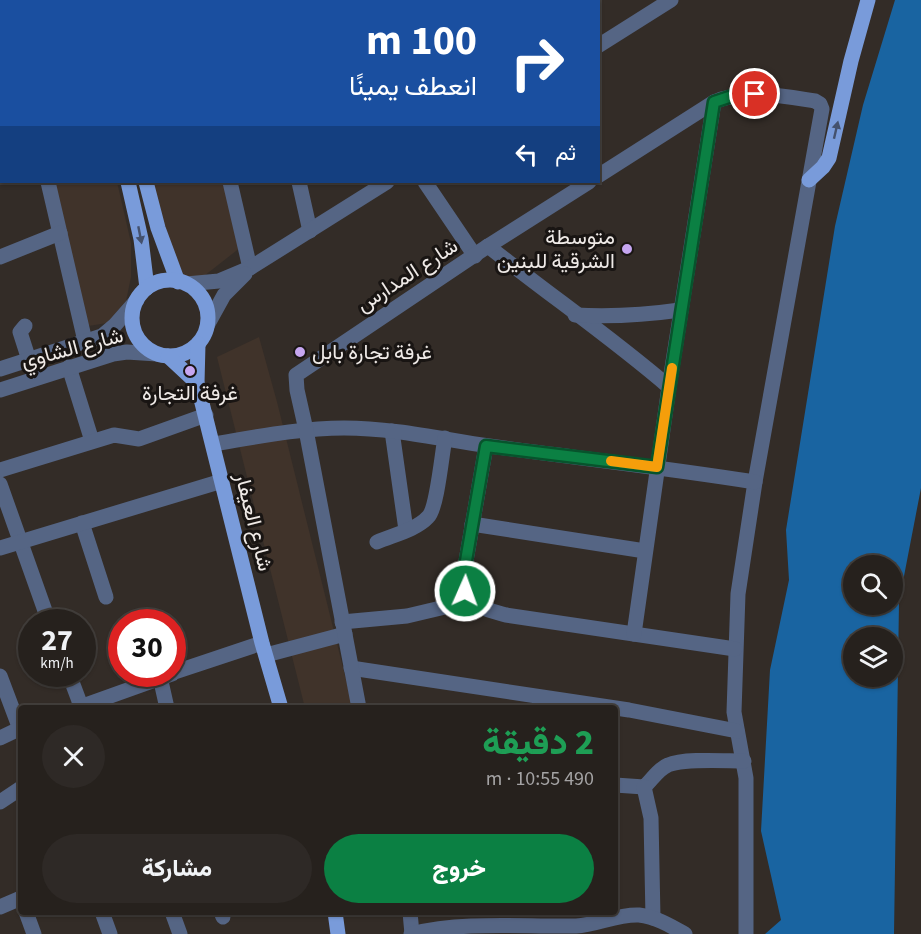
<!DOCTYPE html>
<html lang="ar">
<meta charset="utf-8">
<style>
:root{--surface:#26211d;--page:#2e2926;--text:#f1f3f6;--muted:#a4a3a4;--line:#423e3b;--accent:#0b8043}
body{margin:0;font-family:"Source Sans 3",Vazirmatn,sans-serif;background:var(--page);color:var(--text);direction:rtl;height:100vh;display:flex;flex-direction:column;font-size:22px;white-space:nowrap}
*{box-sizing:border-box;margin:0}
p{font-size:20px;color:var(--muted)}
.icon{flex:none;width:33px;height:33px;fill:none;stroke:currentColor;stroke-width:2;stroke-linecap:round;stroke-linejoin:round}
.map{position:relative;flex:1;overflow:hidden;direction:ltr}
.details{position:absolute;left:18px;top:705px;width:600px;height:210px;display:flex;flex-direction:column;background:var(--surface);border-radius:6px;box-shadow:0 2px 4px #0004,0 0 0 2px var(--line);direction:rtl}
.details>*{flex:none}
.guide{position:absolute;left:0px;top:0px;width:600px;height:183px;box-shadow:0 2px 4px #0004,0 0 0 2px var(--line);direction:rtl;background:#1a4fa0;color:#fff;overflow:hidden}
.tools{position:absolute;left:843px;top:555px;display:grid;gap:12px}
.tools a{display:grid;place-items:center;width:60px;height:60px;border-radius:50%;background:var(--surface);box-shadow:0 2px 4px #0004,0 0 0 2px var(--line);font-size:30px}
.speed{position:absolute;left:18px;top:609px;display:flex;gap:12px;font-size:30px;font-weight:700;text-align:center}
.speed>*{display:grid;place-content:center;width:78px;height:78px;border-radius:50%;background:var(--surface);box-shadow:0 2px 4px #0004,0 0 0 2px var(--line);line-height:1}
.speed small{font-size:15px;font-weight:400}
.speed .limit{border:9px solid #d22;background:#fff;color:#111}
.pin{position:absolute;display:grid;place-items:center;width:51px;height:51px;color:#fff;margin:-26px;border:3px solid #fff;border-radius:50%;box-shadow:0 2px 6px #0007}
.me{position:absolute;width:66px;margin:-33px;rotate:2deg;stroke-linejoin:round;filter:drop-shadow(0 0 4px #0008)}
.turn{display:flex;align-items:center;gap:21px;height:126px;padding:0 24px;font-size:27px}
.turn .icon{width:78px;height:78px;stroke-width:2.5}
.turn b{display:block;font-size:42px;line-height:51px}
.then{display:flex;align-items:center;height:57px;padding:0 24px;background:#0003;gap:12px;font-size:22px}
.round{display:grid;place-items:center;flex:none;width:63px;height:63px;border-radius:32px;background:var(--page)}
.summary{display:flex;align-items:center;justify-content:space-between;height:102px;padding:0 24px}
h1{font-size:36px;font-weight:800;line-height:45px;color:#1e9e55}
.button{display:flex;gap:12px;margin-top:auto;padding:12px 24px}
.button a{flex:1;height:69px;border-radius:36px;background:var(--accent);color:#fff;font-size:24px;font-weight:800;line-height:69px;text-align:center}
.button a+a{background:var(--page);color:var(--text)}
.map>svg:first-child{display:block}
.built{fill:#40332a}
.water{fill:#1964a1;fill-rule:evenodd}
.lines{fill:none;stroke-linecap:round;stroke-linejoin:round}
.minor{stroke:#556584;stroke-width:15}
.major{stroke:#799bda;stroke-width:15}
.oneway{fill:#44516d}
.route-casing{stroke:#07532c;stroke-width:15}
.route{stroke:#0b8043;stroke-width:10}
.slow{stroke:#f59e0b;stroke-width:10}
.poi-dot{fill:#c6a6f0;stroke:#191513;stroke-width:2}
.labels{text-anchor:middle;stroke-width:6;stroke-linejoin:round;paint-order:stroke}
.poi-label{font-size:21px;fill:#efeae7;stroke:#191513;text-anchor:end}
.street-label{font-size:21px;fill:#efeae7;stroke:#191513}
</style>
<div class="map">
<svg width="921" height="934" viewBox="0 0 921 934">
<rect width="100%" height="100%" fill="#332c27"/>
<!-- built -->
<g class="built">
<polygon points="43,182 117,182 131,243 131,277 126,301 107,323 76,328"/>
<polygon points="151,182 228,182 241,247 204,276 178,283"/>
<polygon points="259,337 277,402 353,708 305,708 217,357"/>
</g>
<!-- water -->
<path class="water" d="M 895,0 L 921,0 L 921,488 L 899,602 L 894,934 L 765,934 L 781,920 L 761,831 L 770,670 L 789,580 L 786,530 L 835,226 L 863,105 ZM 854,566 L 892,566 L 892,604 L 854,604 ZM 854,638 L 892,638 L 892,676 L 854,676 Z"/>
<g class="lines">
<!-- minor -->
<g class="minor">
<polyline points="6,0 6,2"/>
<polyline points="186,0 186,2"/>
<polyline points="390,0 390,2"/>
<polyline points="463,0 463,2"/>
<polyline points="529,0 531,2"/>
<polyline points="262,2 263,0"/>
<polyline points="418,2 425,0"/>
<polyline points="598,46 671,0"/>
<path d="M 598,176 L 714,102 C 745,88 783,96 815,101 L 820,104 L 822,109 L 755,482 L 738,594 L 734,712 L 746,778 L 746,934"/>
<polyline points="48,182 85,341"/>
<polyline points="230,182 250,268"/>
<polyline points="299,182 310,231"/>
<polyline points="425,182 475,256"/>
<path d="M 488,246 C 548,294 611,337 669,387"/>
<polyline points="0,257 60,233"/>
<polyline points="186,284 219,281 250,268 387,182"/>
<path d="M 575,315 C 611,317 645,315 680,310"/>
<polyline points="208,324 224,295 245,274"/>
<polyline points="25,326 20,332 29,360"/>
<polyline points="69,367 92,441"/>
<polyline points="0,369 102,336 115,325 137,300"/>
<polyline points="0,390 113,354 127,352 157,354"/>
<polyline points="392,431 406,530"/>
<path d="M 213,444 C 256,437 300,428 344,428 C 393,428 441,439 489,446 C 578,458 667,468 755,482"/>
<path d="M 486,446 L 463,578 C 467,606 481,608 506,615 L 735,649"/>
<polyline points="0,470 114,435 139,439 206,415"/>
<polyline points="0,484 49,622"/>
<polyline points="82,523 106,597"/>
<polyline points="472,524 645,551"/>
<path d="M 377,542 C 393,535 416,530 428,517 C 437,509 442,453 445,438"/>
<polyline points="0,548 222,481"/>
<polyline points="342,622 407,616 445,607"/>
<polyline points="634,634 669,387 714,102"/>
<polyline points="266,655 345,634"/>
<polyline points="351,668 629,710 737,731"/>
<polyline points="172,673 262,643"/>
<polyline points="69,674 81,706"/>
<polyline points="0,676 20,729"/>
<polyline points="160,677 167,708"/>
<polyline points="77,708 172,674"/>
<polyline points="359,708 306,430 297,390 296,375 488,246 589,182"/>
<polyline points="0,738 21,728"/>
<path d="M 615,785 L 644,787 C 652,780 658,769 668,765 C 684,758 725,761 744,761"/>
<polyline points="644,787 651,818 653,918"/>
<polyline points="0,802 21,788"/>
<polyline points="0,907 21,898"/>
<polyline points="26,912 34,934"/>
<polyline points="102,912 110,934"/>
<polyline points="172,912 180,934"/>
<polyline points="221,912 223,917"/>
<polyline points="410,912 412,934"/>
<path d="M 411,934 C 465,921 521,927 576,926 C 597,925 617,914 639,915 C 656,917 671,926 685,934"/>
</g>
<!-- major -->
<g class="major">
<polyline points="87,0 87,2"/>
<polyline points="101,0 101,2"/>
<polyline points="809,180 823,167 829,158 851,61 868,0"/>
<polyline points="128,182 141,239 147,288"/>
<polyline points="146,182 158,228 178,282"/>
<circle cx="170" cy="318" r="38"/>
<polyline points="198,344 197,383 262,643 281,708"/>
<polyline points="168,356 197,383"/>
<polyline points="335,912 338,934"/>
</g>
</g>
<!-- one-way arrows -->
<defs><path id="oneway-solid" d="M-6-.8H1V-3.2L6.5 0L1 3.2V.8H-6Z" transform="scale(1.5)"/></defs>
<g class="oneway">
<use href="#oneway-solid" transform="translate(836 130) rotate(-77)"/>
<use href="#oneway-solid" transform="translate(140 235) rotate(79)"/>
</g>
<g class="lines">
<!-- route casing -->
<g class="route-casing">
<polyline id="route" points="465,591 463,578 486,446 657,467 714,102 738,94 755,94"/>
</g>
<!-- route -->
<use href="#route" class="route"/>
<!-- slow -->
<polyline class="slow" points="611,461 657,467 672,368"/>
</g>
<!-- markers -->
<g class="poi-dot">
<circle cx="627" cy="249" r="6"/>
<circle cx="300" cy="352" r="6"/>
<circle cx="190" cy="371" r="6"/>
</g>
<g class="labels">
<!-- poi labels -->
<g class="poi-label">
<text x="615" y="244">متوسطة<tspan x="615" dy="24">الشرقية للبنين</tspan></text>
<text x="312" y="359" text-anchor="start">غرفة تجارة بابل</text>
<text x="190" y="400" text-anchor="middle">غرفة التجارة</text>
</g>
<!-- street labels -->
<g class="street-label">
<text transform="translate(407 275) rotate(-33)" y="7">شارع المدارس</text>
<text transform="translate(72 348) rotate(-15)" y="7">شارع الشاوي</text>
<text transform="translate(254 522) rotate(76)" y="7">شارع العيفار</text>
</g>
</g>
</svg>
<div class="tools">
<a><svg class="icon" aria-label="search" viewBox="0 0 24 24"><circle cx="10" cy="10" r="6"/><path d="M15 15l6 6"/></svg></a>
<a><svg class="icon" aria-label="layers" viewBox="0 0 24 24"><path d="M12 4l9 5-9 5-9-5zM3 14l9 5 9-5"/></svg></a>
</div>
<div class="speed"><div>27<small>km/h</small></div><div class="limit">30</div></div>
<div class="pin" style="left:755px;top:94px;background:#d93025"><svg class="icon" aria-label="arrive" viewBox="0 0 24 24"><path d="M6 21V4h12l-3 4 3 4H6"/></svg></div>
<svg class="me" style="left:465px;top:591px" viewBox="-20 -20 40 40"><circle r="17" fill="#0b8043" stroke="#fff" stroke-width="3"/><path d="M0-11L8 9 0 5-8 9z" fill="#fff"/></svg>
<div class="guide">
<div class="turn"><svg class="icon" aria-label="right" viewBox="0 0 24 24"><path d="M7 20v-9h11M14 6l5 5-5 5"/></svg><div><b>100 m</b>انعطف يمينًا</div></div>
<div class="then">ثم<svg class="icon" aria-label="left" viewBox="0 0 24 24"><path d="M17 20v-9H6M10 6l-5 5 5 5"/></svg></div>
</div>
<section class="details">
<div class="summary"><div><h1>2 دقيقة</h1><p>490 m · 10:55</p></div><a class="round"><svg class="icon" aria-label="close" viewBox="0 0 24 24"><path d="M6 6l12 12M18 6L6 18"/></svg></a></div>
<div class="button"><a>خروج</a><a>مشاركة</a></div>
</section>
</div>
